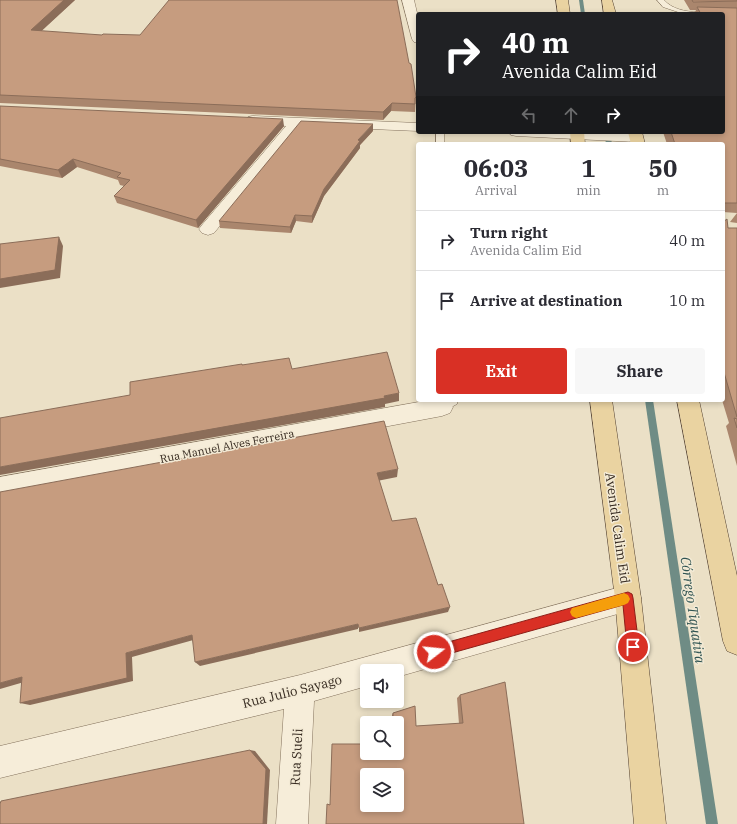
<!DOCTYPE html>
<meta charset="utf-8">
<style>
:root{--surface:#fff;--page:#f7f7f7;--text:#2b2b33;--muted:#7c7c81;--line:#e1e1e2;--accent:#d93025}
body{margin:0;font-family:"IBM Plex Serif",serif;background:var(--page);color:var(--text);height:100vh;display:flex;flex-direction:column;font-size:15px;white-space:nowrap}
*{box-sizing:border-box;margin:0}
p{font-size:13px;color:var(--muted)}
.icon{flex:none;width:22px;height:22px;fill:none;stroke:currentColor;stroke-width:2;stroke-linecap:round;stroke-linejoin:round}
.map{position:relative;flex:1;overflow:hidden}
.details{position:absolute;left:416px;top:142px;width:309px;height:260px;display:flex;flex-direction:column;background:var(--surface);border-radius:4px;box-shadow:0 2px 6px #0003}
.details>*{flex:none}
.guide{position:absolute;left:416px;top:12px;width:309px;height:122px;border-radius:4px;box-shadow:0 2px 6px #0003;background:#202124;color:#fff;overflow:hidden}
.buttons{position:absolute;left:360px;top:664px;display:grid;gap:8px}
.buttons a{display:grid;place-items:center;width:44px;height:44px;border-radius:4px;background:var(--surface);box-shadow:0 2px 6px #0003;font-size:20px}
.pin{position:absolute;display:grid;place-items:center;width:34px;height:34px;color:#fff;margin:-17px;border:2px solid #fff;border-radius:50%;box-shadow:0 1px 4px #0007}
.me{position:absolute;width:44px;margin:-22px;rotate:74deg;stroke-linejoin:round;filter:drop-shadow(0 0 3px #0008)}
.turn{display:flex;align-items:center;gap:14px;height:84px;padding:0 20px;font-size:18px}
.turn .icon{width:52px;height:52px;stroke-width:2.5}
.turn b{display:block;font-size:28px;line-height:34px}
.lanes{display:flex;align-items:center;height:38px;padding:0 20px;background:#0003;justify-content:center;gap:20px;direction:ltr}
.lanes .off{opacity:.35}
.eta{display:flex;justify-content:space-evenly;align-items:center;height:68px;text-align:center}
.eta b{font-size:24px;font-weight:700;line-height:28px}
.primary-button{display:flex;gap:8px;margin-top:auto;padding:8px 20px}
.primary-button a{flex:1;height:46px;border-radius:4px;background:var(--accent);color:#fff;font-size:16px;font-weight:700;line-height:46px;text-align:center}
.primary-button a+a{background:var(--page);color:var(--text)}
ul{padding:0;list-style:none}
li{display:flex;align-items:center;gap:12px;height:60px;padding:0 20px;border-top:1px solid var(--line)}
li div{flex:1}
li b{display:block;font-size:15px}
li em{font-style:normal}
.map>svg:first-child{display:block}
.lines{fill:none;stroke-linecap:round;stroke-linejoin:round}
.stream{fill:#6f8c85;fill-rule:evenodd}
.lane-casing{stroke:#84725d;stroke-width:1}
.street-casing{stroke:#84725d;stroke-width:1}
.primary-casing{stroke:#534131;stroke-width:1}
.lane{fill:#f6edd9;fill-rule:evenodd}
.street{fill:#f6edd9;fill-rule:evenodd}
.primary{fill:#ead3a1;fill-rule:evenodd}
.wall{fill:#aa866d}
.shaded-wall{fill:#8b6d59}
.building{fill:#c69c7f;stroke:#8b6d59;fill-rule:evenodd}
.route{fill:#d93025;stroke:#8d1f18}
.slow{fill:#f59e0b}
.labels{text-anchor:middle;stroke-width:3;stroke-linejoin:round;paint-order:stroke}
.street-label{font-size:11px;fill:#362a20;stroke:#f3ead5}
.near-street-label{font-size:13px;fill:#362a20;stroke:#f3ead5}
.near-water-label{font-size:14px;font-style:italic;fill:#305452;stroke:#f3ead5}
</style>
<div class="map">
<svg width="737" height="824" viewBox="0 0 737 824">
<rect width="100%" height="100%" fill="#ebe0c6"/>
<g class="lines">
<!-- stream -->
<g class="stream">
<polygon points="579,0 583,0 585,14 581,14"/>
<polygon points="604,132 610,132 612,144 606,144"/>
<polygon points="645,400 653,400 718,824 706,824"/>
</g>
<!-- lane casing -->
<g class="lane-casing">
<g id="lane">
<path d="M 657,0 L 664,0 C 680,18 715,11 737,11 L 737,15 L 684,14 L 663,7 Z"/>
<rect x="436" y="132" width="8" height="12"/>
<polygon points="442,400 458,400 457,404 442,412 437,411 436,407"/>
</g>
</g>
<!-- street casing -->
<g class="street-casing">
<g id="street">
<polygon points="402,0 414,0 418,17 418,43 414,42 412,39"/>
<polygon points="253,116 418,123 418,131 301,126 214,233 208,235 202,233 199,229 202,225 286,126 248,123 246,120 248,117"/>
<polygon points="509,132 636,134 641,135 643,138 641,141 636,142 516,136 511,135"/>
<polygon points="430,400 448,400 453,407 450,413 442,416 0,499 0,477"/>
<polygon points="628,585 638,588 641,598 638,608 628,611 397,677 397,671 367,671 367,686 314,701 308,824 276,824 284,709 0,778 0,746 300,675"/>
</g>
</g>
<!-- primary casing -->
<g class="primary-casing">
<g id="primary">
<polygon points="556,0 568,0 570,14 558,14"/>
<polygon points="602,0 612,0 616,14 604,14"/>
<polygon points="570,132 584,132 585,144 571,144"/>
<polygon points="628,132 642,132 645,144 631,144"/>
<polygon points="590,400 612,400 641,598 666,824 634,824 615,598"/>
<polygon points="677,400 699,400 737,576 737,655 727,651 723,641"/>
</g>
</g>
<!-- lane -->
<use href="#lane" class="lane"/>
<!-- street -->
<use href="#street" class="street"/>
<!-- primary -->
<use href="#primary" class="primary"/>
</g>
<!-- wall -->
<g class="wall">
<polygon points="0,0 75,0 41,31 416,97 415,112 391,111 383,120 0,103"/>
<polygon points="684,0 737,0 737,223 730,222 737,213 723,212 723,144 667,144 663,132 723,132 723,14 694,14 696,10 690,10"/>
<polygon points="0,106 284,126 198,228 117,203 114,196 124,186 120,185 118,180 77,167 62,178 0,166"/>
<polygon points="373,131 360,145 360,148 324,196 312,223 296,221 291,233 220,228 219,221"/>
<polygon points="723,222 728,228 737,228 737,466 726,426 729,423 722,400 723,400"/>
<polygon points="460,695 524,824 327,804 330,804 397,753 397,723 392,723 392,715 393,713 416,726 459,724 457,698"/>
</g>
<!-- shaded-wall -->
<g class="shaded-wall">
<polygon points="64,0 75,0 34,38 31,30"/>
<polygon points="392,103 391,111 383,120 383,112"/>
<polygon points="283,119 284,126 198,228 196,220"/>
<polygon points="373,124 373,131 360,145 360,148 324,196 312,223 312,216 324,189 358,140"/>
<polygon points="73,159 77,167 62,178 58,170"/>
<polygon points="295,215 296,221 291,233 290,227"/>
<polygon points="59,237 63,246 60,278 0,288 0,279"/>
<polygon points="399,393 399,401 385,404 385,407 0,475 0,467"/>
<polygon points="398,469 397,477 377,481 377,473"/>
<polygon points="450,607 448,612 359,632 359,628"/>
<polygon points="358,624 358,629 200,666 195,662"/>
<polygon points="192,635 197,639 132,657 133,681 30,705 20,703 126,653"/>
<polygon points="22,677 31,680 0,689 0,683"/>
<polygon points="250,750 255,751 270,770 267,824 263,824"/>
</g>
<!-- building -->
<g class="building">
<polygon points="0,0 64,0 31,30 102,35 103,34 140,35 169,0 397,0 409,63 411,64 416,97 415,98 415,104 392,103 383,112 0,95"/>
<polygon points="692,0 737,0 737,1 693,2"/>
<polygon points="697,7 737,8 737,203 723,203 723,144 675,144 671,132 723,132 723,14 701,14"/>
<polygon points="0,106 283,119 196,220 114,196 130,180 117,177 121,173 73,159 58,170 0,159"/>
<polygon points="301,121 373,124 358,140 360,141 324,189 312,216 295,215 290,227 219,221"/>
<polygon points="727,219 728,228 737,228 737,417 723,369 723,222"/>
<polygon points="59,237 55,270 0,279 0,244"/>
<polygon points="387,352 399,393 384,396 385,398 0,467 0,418 130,395 130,382 242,364 242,365 289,358 292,369"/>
<polygon points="734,418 737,419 737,428"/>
<polygon points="384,421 398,469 377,473 392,521 416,518 438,585 442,584 450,607 359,628 358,624 195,662 192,635 126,653 127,678 20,703 22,677 0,683 0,492"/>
<path d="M 505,682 L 524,824 L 326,824 L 327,804 L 330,805 L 332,744 L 367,744 L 367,753 L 397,753 L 397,723 L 393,723 L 393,713 L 415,706 L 416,726 L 463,723 L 460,695 ZM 367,775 L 397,775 L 397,805 L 367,805 Z"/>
<polygon points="250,750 266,769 263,824 0,824 0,804 1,801"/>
</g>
<!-- route -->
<polygon class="route" points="628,592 632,594 633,598 639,647 637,651 633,653 629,651 627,647 623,605 434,658 430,656 428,652 430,648 434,646"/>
<!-- slow -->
<polygon class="slow" points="624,593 628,595 630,599 628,603 624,605 576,618 572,616 570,612 572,608 576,607"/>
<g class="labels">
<!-- street labels -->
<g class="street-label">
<text transform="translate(227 446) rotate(-11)" y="4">Rua Manuel Alves Ferreira</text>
</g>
<!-- near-street labels -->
<g class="near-street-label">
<text transform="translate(618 528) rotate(82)" y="5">Avenida Calim Eid</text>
<text transform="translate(292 691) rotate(-14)" y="5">Rua Julio Sayago</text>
<text transform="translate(296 757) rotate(-87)" y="5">Rua Sueli</text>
</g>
<!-- near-water labels -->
<g class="near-water-label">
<text transform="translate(693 610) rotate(82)" y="5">Córrego Tiquatira</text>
</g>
</g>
</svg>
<div class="buttons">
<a><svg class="icon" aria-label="sound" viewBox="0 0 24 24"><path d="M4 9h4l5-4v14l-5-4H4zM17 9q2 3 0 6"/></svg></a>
<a><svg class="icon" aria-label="search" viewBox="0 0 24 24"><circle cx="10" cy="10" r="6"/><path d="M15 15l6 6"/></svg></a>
<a><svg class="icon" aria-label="layers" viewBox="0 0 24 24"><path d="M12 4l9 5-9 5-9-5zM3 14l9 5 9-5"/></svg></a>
</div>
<div class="pin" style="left:633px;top:647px;background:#d93025"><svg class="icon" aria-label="arrive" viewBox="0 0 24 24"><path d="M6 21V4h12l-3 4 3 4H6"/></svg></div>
<svg class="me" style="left:434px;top:652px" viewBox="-20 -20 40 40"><circle r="17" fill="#d93025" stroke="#fff" stroke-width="3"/><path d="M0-11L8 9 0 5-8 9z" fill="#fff"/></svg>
<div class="guide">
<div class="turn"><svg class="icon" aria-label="right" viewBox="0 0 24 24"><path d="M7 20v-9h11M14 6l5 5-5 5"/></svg><div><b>40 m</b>Avenida Calim Eid</div></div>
<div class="lanes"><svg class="icon off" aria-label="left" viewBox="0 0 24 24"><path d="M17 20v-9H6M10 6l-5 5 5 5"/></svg><svg class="icon off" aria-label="ahead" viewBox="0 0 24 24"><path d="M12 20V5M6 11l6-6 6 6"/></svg><svg class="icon" aria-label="right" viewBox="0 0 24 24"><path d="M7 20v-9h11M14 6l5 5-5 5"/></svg></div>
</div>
<section class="details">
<div class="eta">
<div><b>06:03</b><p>Arrival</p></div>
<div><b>1</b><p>min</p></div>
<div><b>50</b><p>m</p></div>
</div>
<ul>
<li><svg class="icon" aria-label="right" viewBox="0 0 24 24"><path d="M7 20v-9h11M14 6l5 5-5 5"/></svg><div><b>Turn right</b><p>Avenida Calim Eid</p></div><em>40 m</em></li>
<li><svg class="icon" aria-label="arrive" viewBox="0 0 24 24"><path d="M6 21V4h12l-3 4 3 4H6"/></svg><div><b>Arrive at destination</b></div><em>10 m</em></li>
</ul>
<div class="primary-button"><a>Exit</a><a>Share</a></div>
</section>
</div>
